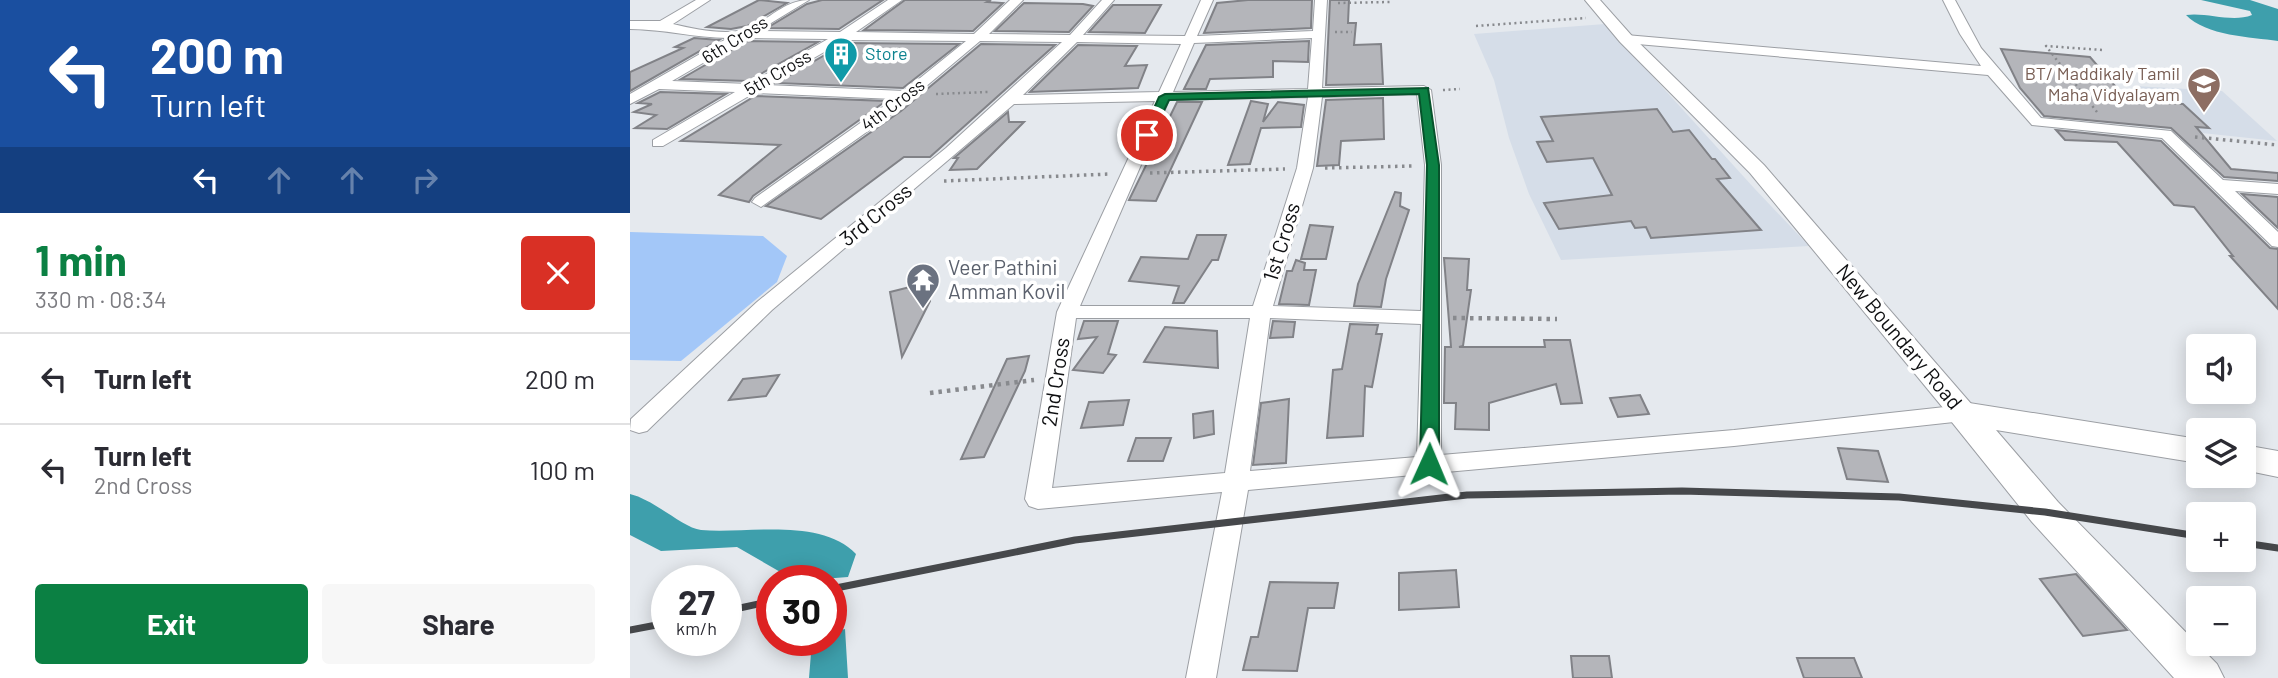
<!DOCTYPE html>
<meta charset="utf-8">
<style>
:root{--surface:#fff;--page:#f7f7f7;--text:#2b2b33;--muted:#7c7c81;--line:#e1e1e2;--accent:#0b8043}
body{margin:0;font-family:Barlow,sans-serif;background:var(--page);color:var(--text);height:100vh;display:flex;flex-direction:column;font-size:26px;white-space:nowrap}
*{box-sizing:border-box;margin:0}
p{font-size:23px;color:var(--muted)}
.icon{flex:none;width:38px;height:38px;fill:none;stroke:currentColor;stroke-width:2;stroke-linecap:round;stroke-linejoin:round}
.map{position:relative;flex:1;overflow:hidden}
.panel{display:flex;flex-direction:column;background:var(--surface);width:630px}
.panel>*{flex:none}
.top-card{background:#1a4fa0;color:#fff;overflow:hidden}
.fabs{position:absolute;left:1556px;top:334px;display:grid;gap:14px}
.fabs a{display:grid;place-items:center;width:70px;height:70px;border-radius:7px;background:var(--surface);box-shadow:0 4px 18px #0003;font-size:35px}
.speed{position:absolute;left:21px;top:565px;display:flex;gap:14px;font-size:35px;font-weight:700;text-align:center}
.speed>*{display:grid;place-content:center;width:91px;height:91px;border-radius:50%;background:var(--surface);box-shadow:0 4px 18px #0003;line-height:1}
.speed small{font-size:18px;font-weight:400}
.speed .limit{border:10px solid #d22;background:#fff;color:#111}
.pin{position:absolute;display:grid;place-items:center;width:60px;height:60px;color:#fff;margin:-30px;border:4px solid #fff;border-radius:50%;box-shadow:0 2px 7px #0007}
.me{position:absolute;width:77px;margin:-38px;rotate:1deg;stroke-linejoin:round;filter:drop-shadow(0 0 5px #0008)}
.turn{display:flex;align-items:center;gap:24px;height:147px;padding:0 35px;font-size:32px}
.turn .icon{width:91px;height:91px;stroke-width:2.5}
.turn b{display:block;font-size:49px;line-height:60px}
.lanes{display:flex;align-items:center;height:66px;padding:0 35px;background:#0003;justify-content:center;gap:35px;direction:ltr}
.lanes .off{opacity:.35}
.round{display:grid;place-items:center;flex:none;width:74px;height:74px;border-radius:7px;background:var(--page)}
.headline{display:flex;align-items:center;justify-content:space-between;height:119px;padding:0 35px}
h1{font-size:42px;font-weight:700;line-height:52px;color:var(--accent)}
.action{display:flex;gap:14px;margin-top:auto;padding:14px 35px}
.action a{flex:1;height:80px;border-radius:7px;background:var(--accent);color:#fff;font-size:28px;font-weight:700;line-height:80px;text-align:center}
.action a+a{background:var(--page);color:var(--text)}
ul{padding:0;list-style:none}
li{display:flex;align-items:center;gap:21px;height:91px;padding:0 35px;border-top:2px solid var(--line)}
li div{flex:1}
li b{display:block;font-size:26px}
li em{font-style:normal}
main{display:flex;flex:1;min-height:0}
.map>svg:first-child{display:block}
.built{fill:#d5dde8}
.green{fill:#a3c7f8}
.water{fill:#3e9fac}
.building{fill:#b4b5ba;stroke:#818287;stroke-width:2}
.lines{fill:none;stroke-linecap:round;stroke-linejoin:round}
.minor-casing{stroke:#9c9fa4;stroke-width:2}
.tertiary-casing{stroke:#9c9fa4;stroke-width:2}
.secondary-casing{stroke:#9c9fa4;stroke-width:2}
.path-far2{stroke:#888a8e;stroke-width:2.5;stroke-dasharray:2 3.5;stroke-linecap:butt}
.path-far1{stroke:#888a8e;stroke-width:3.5;stroke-dasharray:2.5 4.5;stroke-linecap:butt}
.path{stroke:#888a8e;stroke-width:4.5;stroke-dasharray:3.5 5;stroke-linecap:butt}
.minor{fill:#fff;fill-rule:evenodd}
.tertiary{fill:#fff;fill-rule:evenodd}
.secondary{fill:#fff;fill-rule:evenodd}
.rail{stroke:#46484b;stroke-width:7}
.route{fill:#0b8043;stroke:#07532c;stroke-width:2}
.labels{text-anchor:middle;stroke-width:7;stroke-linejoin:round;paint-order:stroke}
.far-street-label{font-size:18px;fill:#0e0f11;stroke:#fff}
.far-culture-label{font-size:18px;fill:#0d838f;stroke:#fff;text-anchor:start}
.far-education-label{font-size:18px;fill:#785e54;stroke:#fff;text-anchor:end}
.street-label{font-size:21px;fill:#0e0f11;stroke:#fff}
.worship-label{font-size:21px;fill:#5b616d;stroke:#fff;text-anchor:start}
</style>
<main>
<section class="panel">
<div class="top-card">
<div class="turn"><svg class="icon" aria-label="left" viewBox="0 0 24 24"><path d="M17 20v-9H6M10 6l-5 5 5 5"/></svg><div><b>200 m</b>Turn left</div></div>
<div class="lanes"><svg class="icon" aria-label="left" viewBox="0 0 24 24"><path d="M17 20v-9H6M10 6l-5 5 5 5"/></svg><svg class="icon off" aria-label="ahead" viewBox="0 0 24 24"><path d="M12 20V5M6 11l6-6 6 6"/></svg><svg class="icon off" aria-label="ahead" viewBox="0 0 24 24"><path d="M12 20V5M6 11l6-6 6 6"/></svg><svg class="icon off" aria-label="right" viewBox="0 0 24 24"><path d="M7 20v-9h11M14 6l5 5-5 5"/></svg></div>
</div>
<div class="headline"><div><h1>1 min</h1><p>330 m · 08:34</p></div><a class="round" style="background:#d93025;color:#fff"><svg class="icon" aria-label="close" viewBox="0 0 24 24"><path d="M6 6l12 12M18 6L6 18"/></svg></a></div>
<ul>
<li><svg class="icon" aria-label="left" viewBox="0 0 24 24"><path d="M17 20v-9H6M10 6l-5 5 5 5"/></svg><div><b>Turn left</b></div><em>200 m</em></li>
<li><svg class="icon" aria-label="left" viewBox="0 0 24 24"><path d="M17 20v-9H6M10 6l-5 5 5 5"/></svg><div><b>Turn left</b><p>2nd Cross</p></div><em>100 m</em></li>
</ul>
<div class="action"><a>Exit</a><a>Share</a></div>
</section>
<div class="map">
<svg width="1648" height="678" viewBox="0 0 1648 678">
<rect width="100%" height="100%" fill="#e5e9ee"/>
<!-- built -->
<g class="built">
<polygon points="975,24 1124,188 1179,246 931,260 899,194 879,138 864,80 844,34"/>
<polygon points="1505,86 1592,91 1647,141 1544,130"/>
</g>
<!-- green -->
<polygon class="green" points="0,232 133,236 157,256 147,282 51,361 0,360"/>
<!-- water -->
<g class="water">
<path d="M 1571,0 L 1620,0 L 1648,9 L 1648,41 C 1621,37 1576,36 1556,15 C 1577,12 1602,23 1622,15 L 1620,11 Z"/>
<path d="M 0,494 C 25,500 53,528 71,530 C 118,534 191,517 226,554 L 218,577 L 166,581 L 107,547 L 31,551 L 0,535 Z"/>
<polygon points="215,629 218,678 179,678 182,641 201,640 201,632"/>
</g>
<!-- building -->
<g class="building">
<polygon points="129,0 157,3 117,26 101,29 77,27"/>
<polygon points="192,0 253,0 209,29 137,28 177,4"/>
<polygon points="275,0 361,0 357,2 373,3 343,31 234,30"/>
<polygon points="618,0 682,0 681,28 574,33 587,3"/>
<polygon points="700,0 719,0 718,23 726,23 724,45 751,44 753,84 696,85"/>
<polygon points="394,3 453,4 463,6 439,32 365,31"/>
<polygon points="483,5 531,5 515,33 459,32"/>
<polygon points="64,38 89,40 0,91 0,72 53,48 45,47"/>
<polygon points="117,41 188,42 118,81 51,79"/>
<polygon points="679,41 678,62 643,61 643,77 580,79 576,89 554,89 576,45"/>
<polygon points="216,43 329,44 273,88 146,83"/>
<polygon points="351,44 425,45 300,157 274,157 191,219 136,206 271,111"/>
<polygon points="448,45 507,46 495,66 517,65 508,88 400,92"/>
<polygon points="1371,49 1460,57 1498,101 1553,104 1579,128 1566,127 1601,169 1648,173 1648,181 1594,177 1541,128 1414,116 1390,88"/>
<polygon points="30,92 96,94 37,129 5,128 26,115 4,112 22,104 8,103"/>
<polygon points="125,96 256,101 123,196 119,202 89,195 150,145 51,141"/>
<polygon points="753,98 754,139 711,141 709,165 687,166 696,100"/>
<polygon points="621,101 638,104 633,122 648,102 674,105 671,127 631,128 620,164 598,165"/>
<polygon points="547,102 572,102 526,201 499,200"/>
<polygon points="1027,109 1043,132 1059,130 1082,159 1085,159 1100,178 1087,179 1131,230 1021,238 1016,227 1005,228 1001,221 929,229 914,203 982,195 963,158 917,162 907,142 923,141 911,117"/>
<polygon points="378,112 379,122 394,122 347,169 320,170 328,158 324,158"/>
<polygon points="1426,130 1531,141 1640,248 1648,249 1648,309 1600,256 1603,256 1564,207 1544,205 1487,142 1435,140"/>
<polygon points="765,192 771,193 770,206 779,210 756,279 751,307 724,306 728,284"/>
<polygon points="1612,194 1648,197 1648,228"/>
<polygon points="680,225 703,227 696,259 671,259"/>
<polygon points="567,235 596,235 588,260 582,260 554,303 543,303 549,286 499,281 511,257 558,259"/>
<polygon points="814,258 839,259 837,290 841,290 833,346 829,347 915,347 914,340 940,340 952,403 931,404 926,384 859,403 859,430 825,429 826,403 814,403 815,347 821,347"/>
<polygon points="666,260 675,263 674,270 686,270 679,305 649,304 657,271 662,271"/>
<polygon points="296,283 300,301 272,357 260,292"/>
<polygon points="454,321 488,321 478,354 486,355 473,373 443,370 467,337 448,339"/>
<polygon points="643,321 665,322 663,337 640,338"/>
<polygon points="720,324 748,325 746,334 752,334 742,387 735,386 733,436 697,438 703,370 712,369"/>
<polygon points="535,327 587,331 588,368 514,362"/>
<polygon points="399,356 395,371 354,457 331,459 377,359"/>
<polygon points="149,375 136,396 99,400 113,379"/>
<polygon points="1010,395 1019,414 988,417 980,398"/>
<polygon points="659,399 656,463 623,465 631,403"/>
<polygon points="499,400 493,425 451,428 459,402"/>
<polygon points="583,411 584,434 564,438 563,414"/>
<polygon points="506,438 541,438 533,461 498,461"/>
<polygon points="1208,448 1248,451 1258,482 1217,479"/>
<polygon points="826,570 829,607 769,610 769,573"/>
<polygon points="1446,574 1497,630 1453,636 1410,579"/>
<polygon points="640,582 708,583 704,608 678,608 667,671 613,670 621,637 628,637"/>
<polygon points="941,656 979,656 982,678 943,678"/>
<polygon points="1167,658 1224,658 1232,678 1174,678"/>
</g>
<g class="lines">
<!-- minor casing -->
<g class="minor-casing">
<g id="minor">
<path d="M 66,0 L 80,0 L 43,24 C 64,29 88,34 109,31 C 135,26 151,0 179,0 L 128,31 L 210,32 L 258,0 L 272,0 L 226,32 L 344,34 L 380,0 L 393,0 L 359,34 L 440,35 L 472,0 L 484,0 L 453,35 L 555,36 L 571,0 L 583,0 L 567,36 L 683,31 L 685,0 L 697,0 L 692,88 L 794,86 L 801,90 L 811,165 L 811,455 L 1104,430 L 1333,405 L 1341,407 L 1345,413 L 1341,419 L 1333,421 L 1104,446 L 618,490 L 586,678 L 556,678 L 592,492 L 408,509 L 399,506 L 395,499 L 427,312 L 525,101 L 384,104 L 142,310 L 17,431 L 9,433 L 0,430 L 1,419 L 127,302 L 316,148 L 432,42 L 350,41 L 269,109 L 131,207 L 122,202 L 125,198 L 264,99 L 124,93 L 33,146 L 23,146 L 23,140 L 105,92 L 29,89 L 0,104 L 0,94 L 98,38 C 65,38 34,29 0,29 L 0,21 L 30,21 ZM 116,38 L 198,39 L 119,84 L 42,81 ZM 682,38 L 678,89 L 543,92 L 564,43 ZM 215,40 L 336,41 L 274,91 L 137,85 ZM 447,42 L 551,44 L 529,92 L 393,95 ZM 787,94 L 795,165 L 791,311 L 643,306 L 683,168 L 692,97 ZM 678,97 L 667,168 L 623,306 L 450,306 L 539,100 ZM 446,318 L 620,318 L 595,473 L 422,488 ZM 640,318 L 791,324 L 787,457 L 620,471 Z"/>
<polygon points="1313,0 1325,0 1351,48 1411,118 1541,131 1593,180 1648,184 1648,194 1605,191 1648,232 1648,247 1642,246 1532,138 1402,125 1358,75 996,43 990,39 996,35 1351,66 1330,34"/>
</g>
</g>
<!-- tertiary casing -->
<g class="tertiary-casing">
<polygon id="tertiary" points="955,0 970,0 1002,36 1134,165 1343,406 1347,413 1343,420 1333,423 1323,420 1120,173 990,42"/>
</g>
<!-- secondary casing -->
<g class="secondary-casing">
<g id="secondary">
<polygon points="1333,402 1568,439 1568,463 1366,430 1428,502 1587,664 1594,678 1544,678 1402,522 1321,421 1317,413 1321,405"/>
<polygon points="1614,445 1648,451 1648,477 1614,470"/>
</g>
</g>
<!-- path-far2 -->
<g class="path-far2">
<polyline points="708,3 760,2"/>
<polyline points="846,26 956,18"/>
<polyline points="705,32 722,32"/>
<polyline points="813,90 830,89"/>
<polyline points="306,94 358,92"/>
<polyline points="1467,112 1416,46 1472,50"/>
</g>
<!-- path-far1 -->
<g class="path-far1">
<polyline points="1565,137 1648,145"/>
<polyline points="695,168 784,166"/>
<polyline points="520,173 655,169"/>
<polyline points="314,181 480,174"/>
</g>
<!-- path -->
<g class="path">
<polyline points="823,318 927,319"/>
<polyline points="300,393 404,380"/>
</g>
<!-- minor -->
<use href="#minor" class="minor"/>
<!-- tertiary -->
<use href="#tertiary" class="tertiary"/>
<!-- secondary -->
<use href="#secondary" class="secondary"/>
<!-- rail -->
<g class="rail">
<polyline points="1614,543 1648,548"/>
<polyline points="201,589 445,540 837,495 1052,491 1269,497 1415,512 1568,536"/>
<polyline points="96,611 142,601"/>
<polyline points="0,630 37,623"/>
</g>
</g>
<!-- route -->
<polygon class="route" points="798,88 809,165 809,464 799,471 790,464 797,165 789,94 539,100 521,138 512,135 529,97 535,94"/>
<!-- icons -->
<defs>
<g id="building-pin" transform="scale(1.75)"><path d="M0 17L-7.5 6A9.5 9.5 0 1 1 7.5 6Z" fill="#0f9aa8" stroke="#fff"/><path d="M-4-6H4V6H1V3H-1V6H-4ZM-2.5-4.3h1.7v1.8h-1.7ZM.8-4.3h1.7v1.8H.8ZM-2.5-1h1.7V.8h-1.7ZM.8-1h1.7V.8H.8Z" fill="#fff"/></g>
<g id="school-pin" transform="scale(1.75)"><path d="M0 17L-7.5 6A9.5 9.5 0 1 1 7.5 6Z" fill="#8d6e63" stroke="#fff"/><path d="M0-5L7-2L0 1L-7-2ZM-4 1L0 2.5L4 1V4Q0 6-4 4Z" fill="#fff"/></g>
<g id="temple-pin" transform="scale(1.75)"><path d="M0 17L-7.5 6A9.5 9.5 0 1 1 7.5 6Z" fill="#6b7280" stroke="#fff"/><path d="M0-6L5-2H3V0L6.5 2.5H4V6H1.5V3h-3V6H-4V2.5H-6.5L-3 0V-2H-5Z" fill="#fff"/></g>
</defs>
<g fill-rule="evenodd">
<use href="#building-pin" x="211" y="54"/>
<use href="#school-pin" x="1574" y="84"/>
<use href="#temple-pin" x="293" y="280"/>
</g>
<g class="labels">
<!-- far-street labels -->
<g class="far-street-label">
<text transform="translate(105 40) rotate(-32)" y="6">6th Cross</text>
<text transform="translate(148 73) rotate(-30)" y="6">5th Cross</text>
<text transform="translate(263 105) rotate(-37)" y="6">4th Cross</text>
</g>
<!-- far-culture labels -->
<g class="far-culture-label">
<text x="235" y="60">Store</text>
</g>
<!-- far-education labels -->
<g class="far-education-label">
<text x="1550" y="80">BT/ Maddikaly Tamil<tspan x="1550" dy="21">Maha Vidyalayam</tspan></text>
</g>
<!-- street labels -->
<g class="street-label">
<text transform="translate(246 215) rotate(-39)" y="7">3rd Cross</text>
<text transform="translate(652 242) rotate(-73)" y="7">1st Cross</text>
<text transform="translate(1269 337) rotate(50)" y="7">New Boundary Road</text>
<text transform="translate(426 382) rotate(-81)" y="7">2nd Cross</text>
</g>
<!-- worship labels -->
<g class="worship-label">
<text x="318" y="275">Veer Pathini<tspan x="318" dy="24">Amman Kovil</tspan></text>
</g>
</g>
</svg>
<div class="fabs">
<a><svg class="icon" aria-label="sound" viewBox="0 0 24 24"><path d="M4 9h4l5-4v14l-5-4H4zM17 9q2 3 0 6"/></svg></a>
<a><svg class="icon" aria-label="layers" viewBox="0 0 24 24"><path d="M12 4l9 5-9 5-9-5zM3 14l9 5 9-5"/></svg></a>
<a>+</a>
<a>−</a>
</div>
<div class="speed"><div>27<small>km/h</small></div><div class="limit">30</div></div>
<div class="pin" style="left:517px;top:135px;background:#d93025"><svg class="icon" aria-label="arrive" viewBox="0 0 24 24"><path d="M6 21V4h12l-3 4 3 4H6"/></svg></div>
<svg class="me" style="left:799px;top:464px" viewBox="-20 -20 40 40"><path d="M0-17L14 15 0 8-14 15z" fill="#0b8043" stroke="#fff" stroke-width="4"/></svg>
</div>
</main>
